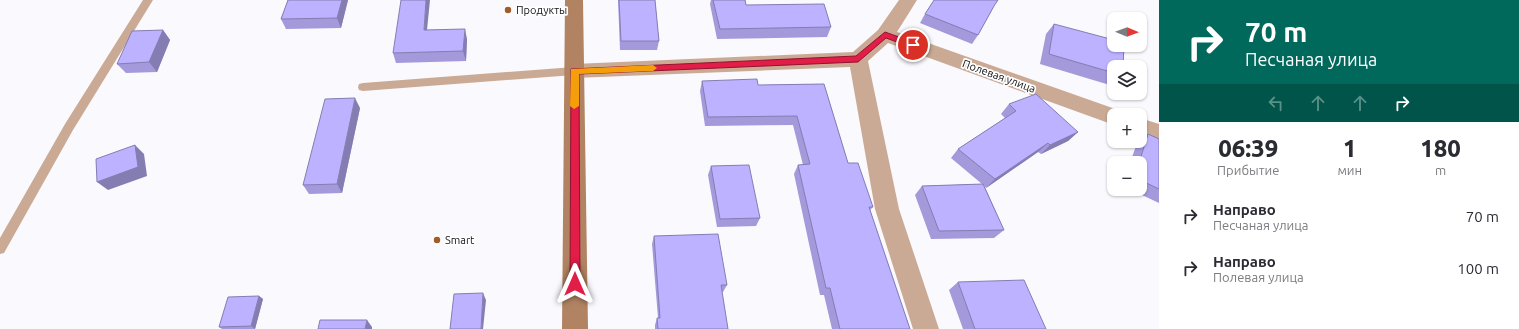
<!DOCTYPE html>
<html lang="ru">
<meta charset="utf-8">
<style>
:root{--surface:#fff;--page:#f7f7f7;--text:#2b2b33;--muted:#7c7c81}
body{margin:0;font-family:Ubuntu,sans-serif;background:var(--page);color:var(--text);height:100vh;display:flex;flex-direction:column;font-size:15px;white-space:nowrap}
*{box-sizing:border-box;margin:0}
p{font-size:13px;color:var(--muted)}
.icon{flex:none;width:22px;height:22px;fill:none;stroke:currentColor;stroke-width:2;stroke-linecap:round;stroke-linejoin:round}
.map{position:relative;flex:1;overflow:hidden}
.sheet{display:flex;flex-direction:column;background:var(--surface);width:360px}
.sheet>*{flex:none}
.top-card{background:#00695c;color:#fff;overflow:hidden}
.needle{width:26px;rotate:91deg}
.fabs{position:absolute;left:1107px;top:12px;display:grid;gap:8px}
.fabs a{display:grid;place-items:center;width:40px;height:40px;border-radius:8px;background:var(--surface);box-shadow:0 1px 3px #0004;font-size:20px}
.pin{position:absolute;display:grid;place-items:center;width:34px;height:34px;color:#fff;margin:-17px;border:2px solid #fff;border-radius:50%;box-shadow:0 1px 4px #0007}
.me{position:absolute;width:44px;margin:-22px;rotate:0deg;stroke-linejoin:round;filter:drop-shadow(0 0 3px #0008)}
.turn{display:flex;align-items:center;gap:14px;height:84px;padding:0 20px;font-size:18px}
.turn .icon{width:52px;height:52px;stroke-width:2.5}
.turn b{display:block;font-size:28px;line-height:34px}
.lanes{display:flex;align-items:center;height:38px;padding:0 20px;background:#0003;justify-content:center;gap:20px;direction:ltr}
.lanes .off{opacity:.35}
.eta{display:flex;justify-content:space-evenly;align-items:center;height:68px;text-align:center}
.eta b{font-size:24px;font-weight:800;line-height:28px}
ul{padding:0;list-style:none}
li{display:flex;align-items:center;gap:12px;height:52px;padding:0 20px}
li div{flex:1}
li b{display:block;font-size:15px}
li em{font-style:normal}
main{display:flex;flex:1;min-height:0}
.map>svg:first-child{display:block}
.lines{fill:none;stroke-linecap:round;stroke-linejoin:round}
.lane{fill:#caaa94;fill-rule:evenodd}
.street{fill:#caaa94;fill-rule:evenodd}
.secondary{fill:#b18362;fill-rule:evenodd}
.wall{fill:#a399db}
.shaded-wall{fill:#847db2}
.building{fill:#bdb2ff;stroke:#847db2}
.route{fill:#e11d48;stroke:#92132f}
.slow{fill:#f59e0b}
.poi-dot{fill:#9e5d29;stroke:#fff;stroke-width:1.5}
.labels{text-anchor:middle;stroke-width:3.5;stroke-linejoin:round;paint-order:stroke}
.poi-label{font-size:11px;fill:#121217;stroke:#fff;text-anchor:start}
.street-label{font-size:11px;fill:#121217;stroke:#fff}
</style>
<main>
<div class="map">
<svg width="1159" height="329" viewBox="0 0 1159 329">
<rect width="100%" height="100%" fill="#faf9fd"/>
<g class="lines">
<!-- lane -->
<g class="lane">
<polygon points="143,0 153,0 73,130 4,253 0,254 0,238 65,124"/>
<polygon points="574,67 578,68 579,71 578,74 574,75 363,91 359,90 358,87 359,84 363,83"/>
</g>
<!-- street -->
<g class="street">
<polygon points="899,0 917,0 897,32 1121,111 1123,115 1114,115 1114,125 888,43 868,61 899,209 939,329 913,329 875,209 850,67 574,78 567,76 564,71 567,66 574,64 853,52 878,30"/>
<polygon points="1140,118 1159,124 1159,142 1140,135"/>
</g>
<!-- secondary -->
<polygon class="secondary" points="565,0 583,0 588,329 562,329"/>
</g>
<!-- wall -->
<g class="wall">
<polygon points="288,0 348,0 341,28 286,29 281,19"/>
<polygon points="618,0 655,0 659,41 657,50 620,50"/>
<polygon points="711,0 745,0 746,5 831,27 827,37 717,39 710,4"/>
<polygon points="993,8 978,35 972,44 920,23 925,14"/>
<polygon points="1054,24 1114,67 1114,84 1113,86 1040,64 1046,34"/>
<polygon points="163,30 170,40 157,72 126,73 117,64"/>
<polygon points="427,30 467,39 466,61 396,63 393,53"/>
<polygon points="702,81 758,85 824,84 848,163 873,207 870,210 910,329 832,329 824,295 820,295 794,174 798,165 803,165 793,125 705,126 700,91"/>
<polygon points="1009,104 1078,132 1068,141 1041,154 1038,152 986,188 984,185 1004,230 994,238 931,239 915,195 922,186 982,184 951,158 958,149 1005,118 1001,114"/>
<polygon points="360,108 342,193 309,194 303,185"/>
<polygon points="1148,134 1159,139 1159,203 1129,189 1140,189 1140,163 1130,163 1137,143"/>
<polygon points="711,166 760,218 756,226 717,227 708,175"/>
<polygon points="654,236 727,285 723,292 722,292 728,329 655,329 655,325 657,318 658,318 652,244"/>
<polygon points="958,282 1046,329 963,329 949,290"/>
<polygon points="259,296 263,299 255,329 222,329 219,327"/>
</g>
<!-- shaded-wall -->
<g class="shaded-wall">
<polygon points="342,0 348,0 341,28 337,18"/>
<polygon points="426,0 430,0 426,40 424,30"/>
<polygon points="465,29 467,39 466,61 463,51"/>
<polygon points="163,30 170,40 157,72 149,62"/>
<polygon points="355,98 360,108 342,193 337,184"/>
<polygon points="1078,132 1068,141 1041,154 1050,145"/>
<polygon points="1048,143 1038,152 986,188 995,179"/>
<polygon points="135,145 144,154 147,176 108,190 97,182"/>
<polygon points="483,293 486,300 483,329 481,329"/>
<polygon points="259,296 263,299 255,329 251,326"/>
<polygon points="367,320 372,327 372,329 365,329"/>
</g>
<!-- building -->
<g class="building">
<polygon points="288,0 342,0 337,18 281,19"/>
<polygon points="401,0 426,0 424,30 465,29 463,51 393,53"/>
<polygon points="619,0 655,0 659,41 621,41"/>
<polygon points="713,0 745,0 746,5 824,4 831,27 720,29"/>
<polygon points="934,0 998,0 994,6 978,35 925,14"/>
<polygon points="1054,24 1114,40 1114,45 1124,45 1123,67 1114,67 1114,73 1049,54"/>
<polygon points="163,30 149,62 117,64 132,31"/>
<polygon points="757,79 758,85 824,84 848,163 858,163 873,207 869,207 910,329 840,329 830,288 826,288 798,165 810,164 797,116 708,117 702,81"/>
<polygon points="1036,94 1078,132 1050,145 1048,143 995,179 958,149 1016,111 1009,104"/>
<polygon points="355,98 337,184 303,185 325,99"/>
<polygon points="1148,134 1159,139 1159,189 1140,180 1140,163 1139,163"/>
<polygon points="135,145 138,167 97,182 96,159"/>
<polygon points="749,165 760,218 720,219 711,166"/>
<polygon points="983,184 1004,230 939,231 922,186"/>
<polygon points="718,234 727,285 721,285 728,329 658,329 657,318 660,318 654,236"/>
<polygon points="1024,280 1046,329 975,329 958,282"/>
<polygon points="483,293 481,329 450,329 454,294"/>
<polygon points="259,296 251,326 219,327 228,297"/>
<polygon points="320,320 367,320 365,329 318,329"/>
</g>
<!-- route -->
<polygon class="route" points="885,32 916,43 917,45 913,48 886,38 858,62 579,74 580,284 578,287 575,289 571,287 570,284 571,69 856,56"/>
<!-- slow -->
<polygon class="slow" points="653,65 657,68 653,71 579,74 579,106 574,109 570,106 571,69"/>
<!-- markers -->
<g class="poi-dot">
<circle cx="508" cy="10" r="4"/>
<circle cx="437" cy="240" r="4"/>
</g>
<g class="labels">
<!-- poi labels -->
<g class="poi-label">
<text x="516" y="14">Продукты</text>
<text x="445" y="244">Smart</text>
</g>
<!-- street labels -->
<g class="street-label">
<text transform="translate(999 76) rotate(20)" y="4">Полевая улица</text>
</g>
</g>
</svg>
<div class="fabs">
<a><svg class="needle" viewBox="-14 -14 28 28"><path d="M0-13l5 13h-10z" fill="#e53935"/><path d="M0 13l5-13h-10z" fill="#7c7c81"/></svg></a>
<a><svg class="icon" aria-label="layers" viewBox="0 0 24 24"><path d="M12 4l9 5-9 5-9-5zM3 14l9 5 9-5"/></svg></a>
<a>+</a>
<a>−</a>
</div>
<div class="pin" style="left:913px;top:45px;background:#d93025"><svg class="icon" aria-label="arrive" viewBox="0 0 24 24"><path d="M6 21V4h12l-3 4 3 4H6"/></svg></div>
<svg class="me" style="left:575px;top:284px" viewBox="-20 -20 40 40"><path d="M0-17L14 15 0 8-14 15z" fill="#e11d48" stroke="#fff" stroke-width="4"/></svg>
</div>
<section class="sheet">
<div class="top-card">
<div class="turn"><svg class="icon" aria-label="right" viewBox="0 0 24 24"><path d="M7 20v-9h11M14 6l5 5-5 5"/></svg><div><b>70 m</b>Песчаная улица</div></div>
<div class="lanes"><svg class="icon off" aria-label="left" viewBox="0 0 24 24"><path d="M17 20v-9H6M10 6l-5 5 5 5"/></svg><svg class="icon off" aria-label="ahead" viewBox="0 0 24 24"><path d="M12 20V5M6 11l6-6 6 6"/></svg><svg class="icon off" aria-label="ahead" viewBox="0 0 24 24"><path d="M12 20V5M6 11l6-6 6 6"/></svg><svg class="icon" aria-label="right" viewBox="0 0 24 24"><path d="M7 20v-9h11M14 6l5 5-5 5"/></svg></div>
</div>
<div class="eta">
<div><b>06:39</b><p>Прибытие</p></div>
<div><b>1</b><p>мин</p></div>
<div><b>180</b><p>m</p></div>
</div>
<ul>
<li><svg class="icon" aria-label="right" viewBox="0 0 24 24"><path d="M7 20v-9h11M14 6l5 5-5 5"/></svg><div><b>Направо</b><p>Песчаная улица</p></div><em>70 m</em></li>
<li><svg class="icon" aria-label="right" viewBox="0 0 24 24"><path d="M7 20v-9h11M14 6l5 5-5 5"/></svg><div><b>Направо</b><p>Полевая улица</p></div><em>100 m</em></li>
</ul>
</section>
</main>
